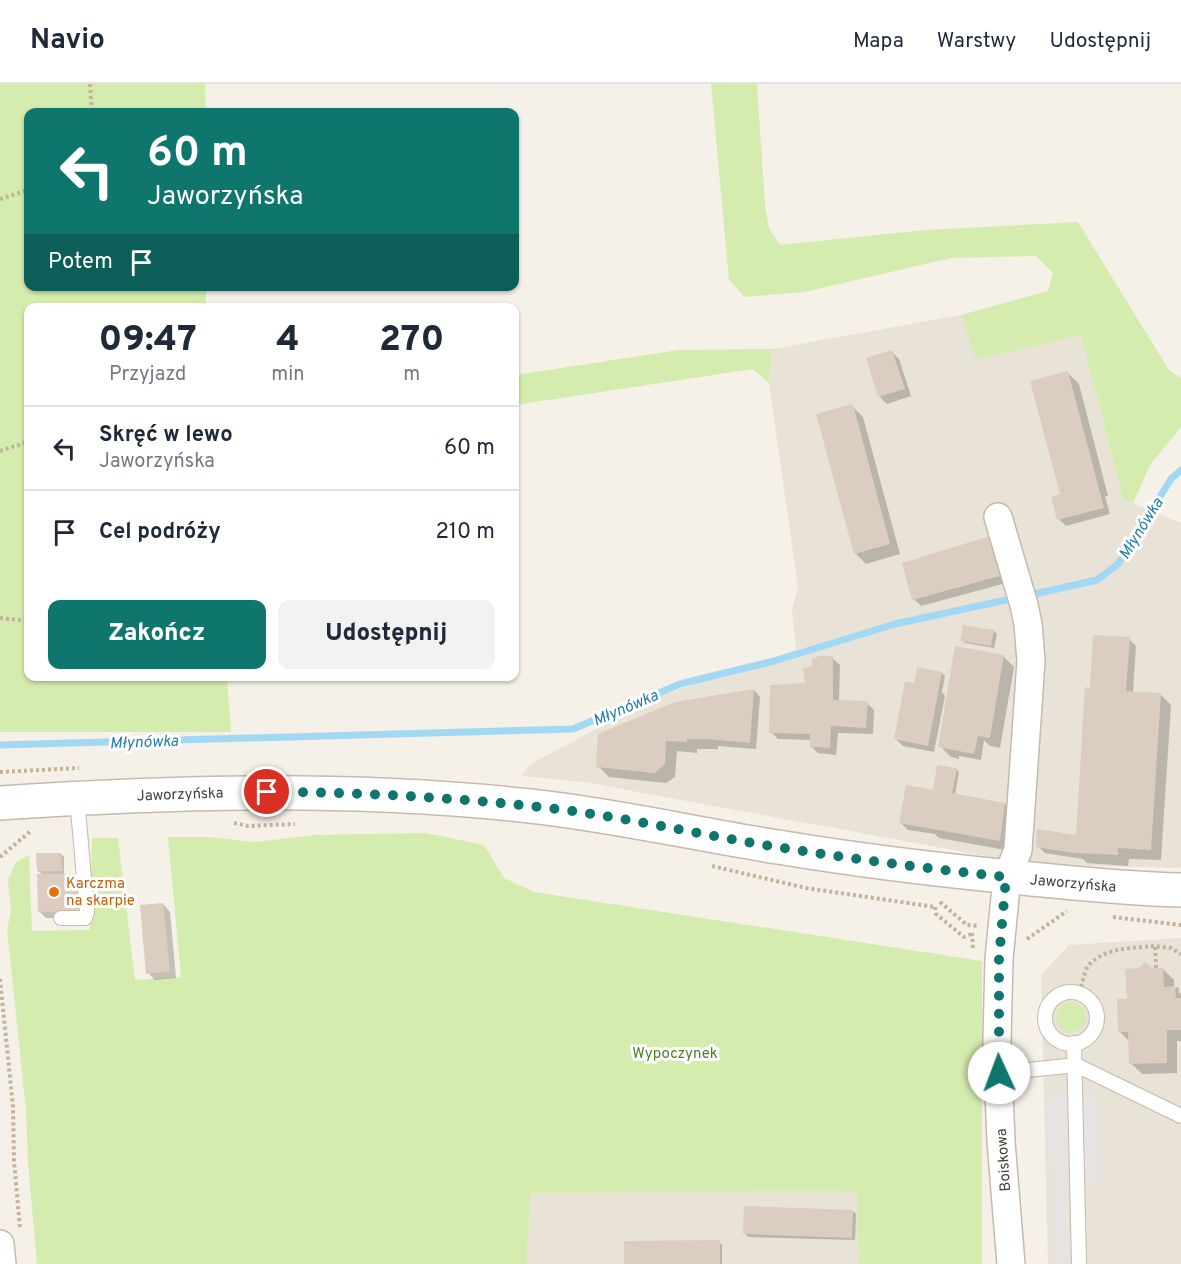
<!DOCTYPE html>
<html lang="pl">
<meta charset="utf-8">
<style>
:root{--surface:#fff;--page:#f2f2f3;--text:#1f2937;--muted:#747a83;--line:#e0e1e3;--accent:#0f766e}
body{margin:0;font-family:Overpass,sans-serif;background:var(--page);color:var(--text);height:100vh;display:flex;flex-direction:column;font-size:22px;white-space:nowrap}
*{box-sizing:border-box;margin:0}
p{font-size:20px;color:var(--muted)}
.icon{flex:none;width:33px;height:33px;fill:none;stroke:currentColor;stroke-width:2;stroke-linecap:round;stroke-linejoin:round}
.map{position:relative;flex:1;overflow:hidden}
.panel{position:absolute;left:24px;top:219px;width:495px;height:378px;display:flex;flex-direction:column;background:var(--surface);border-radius:12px;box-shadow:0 2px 4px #0004}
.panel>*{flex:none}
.guide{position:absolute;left:24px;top:24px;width:495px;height:183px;border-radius:12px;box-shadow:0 2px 4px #0004;background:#0f766e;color:#fff;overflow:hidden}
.pin{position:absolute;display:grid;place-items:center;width:51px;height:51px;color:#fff;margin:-26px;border:3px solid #fff;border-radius:50%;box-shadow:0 2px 6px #0007}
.me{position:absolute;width:66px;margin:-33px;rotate:358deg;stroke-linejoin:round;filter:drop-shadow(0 0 4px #0008)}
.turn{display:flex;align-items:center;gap:21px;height:126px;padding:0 24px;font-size:27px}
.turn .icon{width:78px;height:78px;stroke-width:2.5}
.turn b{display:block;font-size:42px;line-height:51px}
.then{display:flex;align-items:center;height:57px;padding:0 24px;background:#0003;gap:12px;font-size:22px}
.eta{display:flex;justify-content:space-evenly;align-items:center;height:102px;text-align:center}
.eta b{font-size:36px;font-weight:800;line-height:42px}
.cta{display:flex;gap:12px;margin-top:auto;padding:12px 24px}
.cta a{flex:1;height:69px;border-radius:12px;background:var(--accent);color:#fff;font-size:24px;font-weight:800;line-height:69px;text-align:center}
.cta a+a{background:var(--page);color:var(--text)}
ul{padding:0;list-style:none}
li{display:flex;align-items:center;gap:18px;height:84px;padding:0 24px;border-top:2px solid var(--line)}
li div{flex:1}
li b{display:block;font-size:22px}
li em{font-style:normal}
header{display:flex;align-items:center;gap:36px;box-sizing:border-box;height:84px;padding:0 30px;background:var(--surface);border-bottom:2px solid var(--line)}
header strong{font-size:28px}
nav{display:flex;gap:33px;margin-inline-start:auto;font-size:21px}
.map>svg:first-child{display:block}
.residential{fill:#e9e2d6}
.green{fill:#d5ecaf}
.parking{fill:#e6e3e0}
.shadow{fill:#0003}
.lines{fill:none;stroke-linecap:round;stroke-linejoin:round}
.stream{stroke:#a1d9f5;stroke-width:7}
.building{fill:#dbcec0}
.service-casing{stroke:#c4baad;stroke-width:16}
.minor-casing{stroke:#c4baad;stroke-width:30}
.tertiary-casing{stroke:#c4baad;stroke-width:36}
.path{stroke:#c4b29a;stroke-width:4;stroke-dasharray:3 3;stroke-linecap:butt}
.service{stroke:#fff;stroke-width:14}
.minor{stroke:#fff;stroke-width:27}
.tertiary{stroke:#fff;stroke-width:33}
.route{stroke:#0f766e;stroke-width:10;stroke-dasharray:0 18}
.food-dot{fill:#e8710a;stroke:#fff;stroke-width:2}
.labels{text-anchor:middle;stroke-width:6;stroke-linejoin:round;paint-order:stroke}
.street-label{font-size:15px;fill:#494036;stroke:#fff}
.food-label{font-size:15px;fill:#c56008;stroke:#fff;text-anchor:start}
.park-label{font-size:15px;fill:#4e7f25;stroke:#fff}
.water-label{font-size:16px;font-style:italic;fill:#257dac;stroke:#fff}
</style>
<header>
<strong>Navio</strong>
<nav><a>Mapa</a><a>Warstwy</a><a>Udostępnij</a></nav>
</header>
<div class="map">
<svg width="1181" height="1180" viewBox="0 0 1181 1180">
<rect width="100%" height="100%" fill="#f5f0e8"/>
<!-- residential -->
<g class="residential">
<polygon points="961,231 976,276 1081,251 1123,415 1181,439 1181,784 1034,781 584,698 522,692 529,681 656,613 796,566 792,525 798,503 769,299 772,265"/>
<polygon points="1181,854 1181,1180 1048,1180 1041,891 1069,861"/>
<polygon points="857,1107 859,1180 526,1180 531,1109"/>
</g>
<!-- green -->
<g class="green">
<polygon points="0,0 205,0 206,28 28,28 28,202 206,203 206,223 28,224 28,592 227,593 231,648 0,648"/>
<polygon points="711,0 757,0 765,121 769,144 780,161 925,146 1078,138 1169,286 1181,294 1181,343 1150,381 1133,419 1123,415 1081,251 976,276 961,231 1048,207 1053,189 1036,172 951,174 805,208 745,213 729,196"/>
<polygon points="772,265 769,299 753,285 515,321 515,291 679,266"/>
<polygon points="426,749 484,761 504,794 534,808 982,877 982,1180 859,1180 857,1107 531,1109 526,1180 37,1180 28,1078 26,1026 7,845 11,827 8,796 16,778 29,771 32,847 90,846 92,754 118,754 135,896 181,893 168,753 208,753 255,758 314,751"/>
<circle cx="1071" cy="933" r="15"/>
</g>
<!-- parking -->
<polygon class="parking" points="1098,1008 1102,1100 1067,1102 1070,1180 1053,1180 1046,1010"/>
<!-- shadow -->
<g class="shadow">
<polygon points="892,268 899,275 911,312 887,320 880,313 868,275"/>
<polygon points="1068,289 1079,300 1108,412 1105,412 1110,430 1066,442 1059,435 1063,411"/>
<polygon points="852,322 863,333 900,470 866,480 855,469"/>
<polygon points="989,454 1006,499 921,522 914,515"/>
<polygon points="994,547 997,550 994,564 965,559 962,556"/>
<polygon points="1129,555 1136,562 1133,608 1160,610 1171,621 1161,776 1129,775 1128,782 1087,779 1083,775 1045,769 1038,762 1077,753 1091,605"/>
<polygon points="1003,572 1014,583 1000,664 990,662 984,656 981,676 959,672 959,675 951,673 940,662"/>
<polygon points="832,574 840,581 839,618 867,619 874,626 873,650 838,649 836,671 818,669 811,662 811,656 778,655 771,648 807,600 813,584"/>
<polygon points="942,589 945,592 942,608 945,612 934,668 903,662 896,655 915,600"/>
<polygon points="754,606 760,613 756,665 718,662 718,665 697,665 697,669 677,667 675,693 666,699 609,693 598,682"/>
<polygon points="956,685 959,688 955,711 1005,720 1015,731 1011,767 939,754 935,750 908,746 901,739"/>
<polygon points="61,770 64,773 64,791 78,791 86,834 46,834 39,827 43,791 38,787"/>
<polygon points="163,820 170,828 176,894 155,896 148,889"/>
<polygon points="1163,885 1174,896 1174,904 1181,910 1181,957 1177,957 1177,989 1142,990 1131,979 1130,958 1119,947 1128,917 1151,886"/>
<polygon points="853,1127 856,1130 855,1156 748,1153 745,1149"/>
<polygon points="719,1158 722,1161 722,1180 626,1180"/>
</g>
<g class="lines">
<!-- stream -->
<g class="stream">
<polyline points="1026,512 1097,496 1118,480 1171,395 1181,386"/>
<polyline points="0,661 573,645 680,600 774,577 895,540 1015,514"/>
</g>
</g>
<!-- building -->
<g class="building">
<polygon points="892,266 905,305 878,313 866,274"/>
<polygon points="1068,287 1104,424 1057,436 1051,413 1060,410 1030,297"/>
<polygon points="853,320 890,460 854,470 816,330"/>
<polygon points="990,452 1000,492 912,516 902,479"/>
<polygon points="963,541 994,546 991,562 960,557"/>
<polygon points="1093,551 1130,553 1126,607 1161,609 1151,766 1118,764 1118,771 1074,769 1036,763 1037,745 1076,751 1085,603 1090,604"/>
<polygon points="955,562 1004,571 990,654 978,652 974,670 938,663"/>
<polygon points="819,572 833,572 833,616 868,617 866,644 831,642 830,664 810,663 810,650 769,649 770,601 805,599 803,584 812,583 812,575"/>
<polygon points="917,583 942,588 928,662 894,655 905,597 914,599"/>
<polygon points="754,605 750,659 708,655 687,655 686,658 666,657 665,680 655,689 596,683 598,650 675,618"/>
<polygon points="937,681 957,684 952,709 1005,719 1000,757 899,739 906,701 933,706"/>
<polygon points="36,769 61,769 62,787 37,787"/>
<polygon points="37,790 79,790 79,827 38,828"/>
<polygon points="163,819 170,887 146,890 140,821"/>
<polygon points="1145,878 1152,884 1163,884 1164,903 1175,902 1176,914 1181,914 1181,946 1167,946 1167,979 1129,980 1128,948 1118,948 1117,915 1127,915 1125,885 1139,884"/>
<polygon points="744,1122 853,1126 852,1154 743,1150"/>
<polygon points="720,1156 720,1180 624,1180 624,1157"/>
</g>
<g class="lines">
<!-- service casing -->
<g class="service-casing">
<g id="service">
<polyline points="61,834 85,834 87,828 77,714"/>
<circle cx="1071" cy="934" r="26"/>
<polyline points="1074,959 1079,1180"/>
<polyline points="999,989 1076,981 1181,1032"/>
</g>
</g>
<!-- minor casing -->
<g class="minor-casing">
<g id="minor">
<polyline points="998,433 1024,521 1028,540 1031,577 1018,766 1007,793 999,875 997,957 1001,1058 1011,1180"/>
<polyline points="0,1160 2,1180"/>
</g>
</g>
<!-- tertiary casing -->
<g class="tertiary-casing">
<path id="tertiary" d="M 0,719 C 177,707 354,703 530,722 C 614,731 695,750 778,763 C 862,777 947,787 1032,795 C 1082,800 1131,805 1181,806"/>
</g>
<!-- path -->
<g class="path">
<polyline points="90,0 92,28"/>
<polyline points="0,115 28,106"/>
<polyline points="0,367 28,358"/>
<polyline points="0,534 28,537"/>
<polyline points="0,688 79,684"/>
<polyline points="234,739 248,742 295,740"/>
<polyline points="0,773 32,746"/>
<polyline points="712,782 806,804 935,823"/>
<polyline points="940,818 967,841 979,842"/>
<polyline points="935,823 936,830 964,853 974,849"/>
<polyline points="1113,833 1181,841"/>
<polyline points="972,849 973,865"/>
<polyline points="1027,855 1067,827"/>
<polyline points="1156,884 1155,862 1171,864 1181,870"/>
<polyline points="0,895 13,1023 14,1076 20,1145"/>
<polyline points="1176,906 1181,904"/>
<path d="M 1080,909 C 1082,901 1084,888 1088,882 C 1104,863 1133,864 1155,862"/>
</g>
<!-- service -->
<use href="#service" class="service"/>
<!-- minor -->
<use href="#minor" class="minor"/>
<!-- tertiary -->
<use href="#tertiary" class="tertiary"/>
</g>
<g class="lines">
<!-- route -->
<path class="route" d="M 267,708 C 355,708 443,713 530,722 C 613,730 695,750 777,763 C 853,775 930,785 1006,793 L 999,875 L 999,989"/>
</g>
<!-- markers -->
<circle class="food-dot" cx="54" cy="808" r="6"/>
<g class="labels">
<!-- street labels -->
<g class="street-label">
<text transform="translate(180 710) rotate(-2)" y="5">Jaworzyńska</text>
<text transform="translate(1073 799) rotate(5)" y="5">Jaworzyńska</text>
<text transform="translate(1003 1076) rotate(-94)" y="5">Boiskowa</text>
</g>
<!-- food labels -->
<g class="food-label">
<text x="66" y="804">Karczma<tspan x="66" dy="17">na skarpie</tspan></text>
</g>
<!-- park labels -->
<g class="park-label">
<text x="675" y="974">Wypoczynek</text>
</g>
<!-- water labels -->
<g class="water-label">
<text transform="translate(1140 444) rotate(-58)" y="6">Młynówka</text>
<text transform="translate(625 623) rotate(-23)" y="6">Młynówka</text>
<text transform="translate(144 657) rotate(-2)" y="6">Młynówka</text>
</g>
</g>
</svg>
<div class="pin" style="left:267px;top:708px;background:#d93025"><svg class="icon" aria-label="arrive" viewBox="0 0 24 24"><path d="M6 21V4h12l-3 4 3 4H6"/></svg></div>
<svg class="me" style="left:999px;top:989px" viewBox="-20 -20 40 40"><circle r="19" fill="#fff"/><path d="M0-13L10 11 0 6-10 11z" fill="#0f766e"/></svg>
<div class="guide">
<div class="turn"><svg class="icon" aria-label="left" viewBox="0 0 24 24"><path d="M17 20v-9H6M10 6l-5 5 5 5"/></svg><div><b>60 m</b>Jaworzyńska</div></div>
<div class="then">Potem<svg class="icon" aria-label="arrive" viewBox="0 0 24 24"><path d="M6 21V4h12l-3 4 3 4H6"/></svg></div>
</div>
<section class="panel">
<div class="eta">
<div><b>09:47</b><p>Przyjazd</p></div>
<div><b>4</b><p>min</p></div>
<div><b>270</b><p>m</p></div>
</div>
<ul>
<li><svg class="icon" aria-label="left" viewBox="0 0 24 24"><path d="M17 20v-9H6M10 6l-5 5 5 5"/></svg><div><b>Skręć w lewo</b><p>Jaworzyńska</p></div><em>60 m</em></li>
<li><svg class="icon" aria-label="arrive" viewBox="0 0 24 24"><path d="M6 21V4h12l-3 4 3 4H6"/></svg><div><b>Cel podróży</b></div><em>210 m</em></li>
</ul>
<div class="cta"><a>Zakończ</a><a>Udostępnij</a></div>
</section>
</div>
